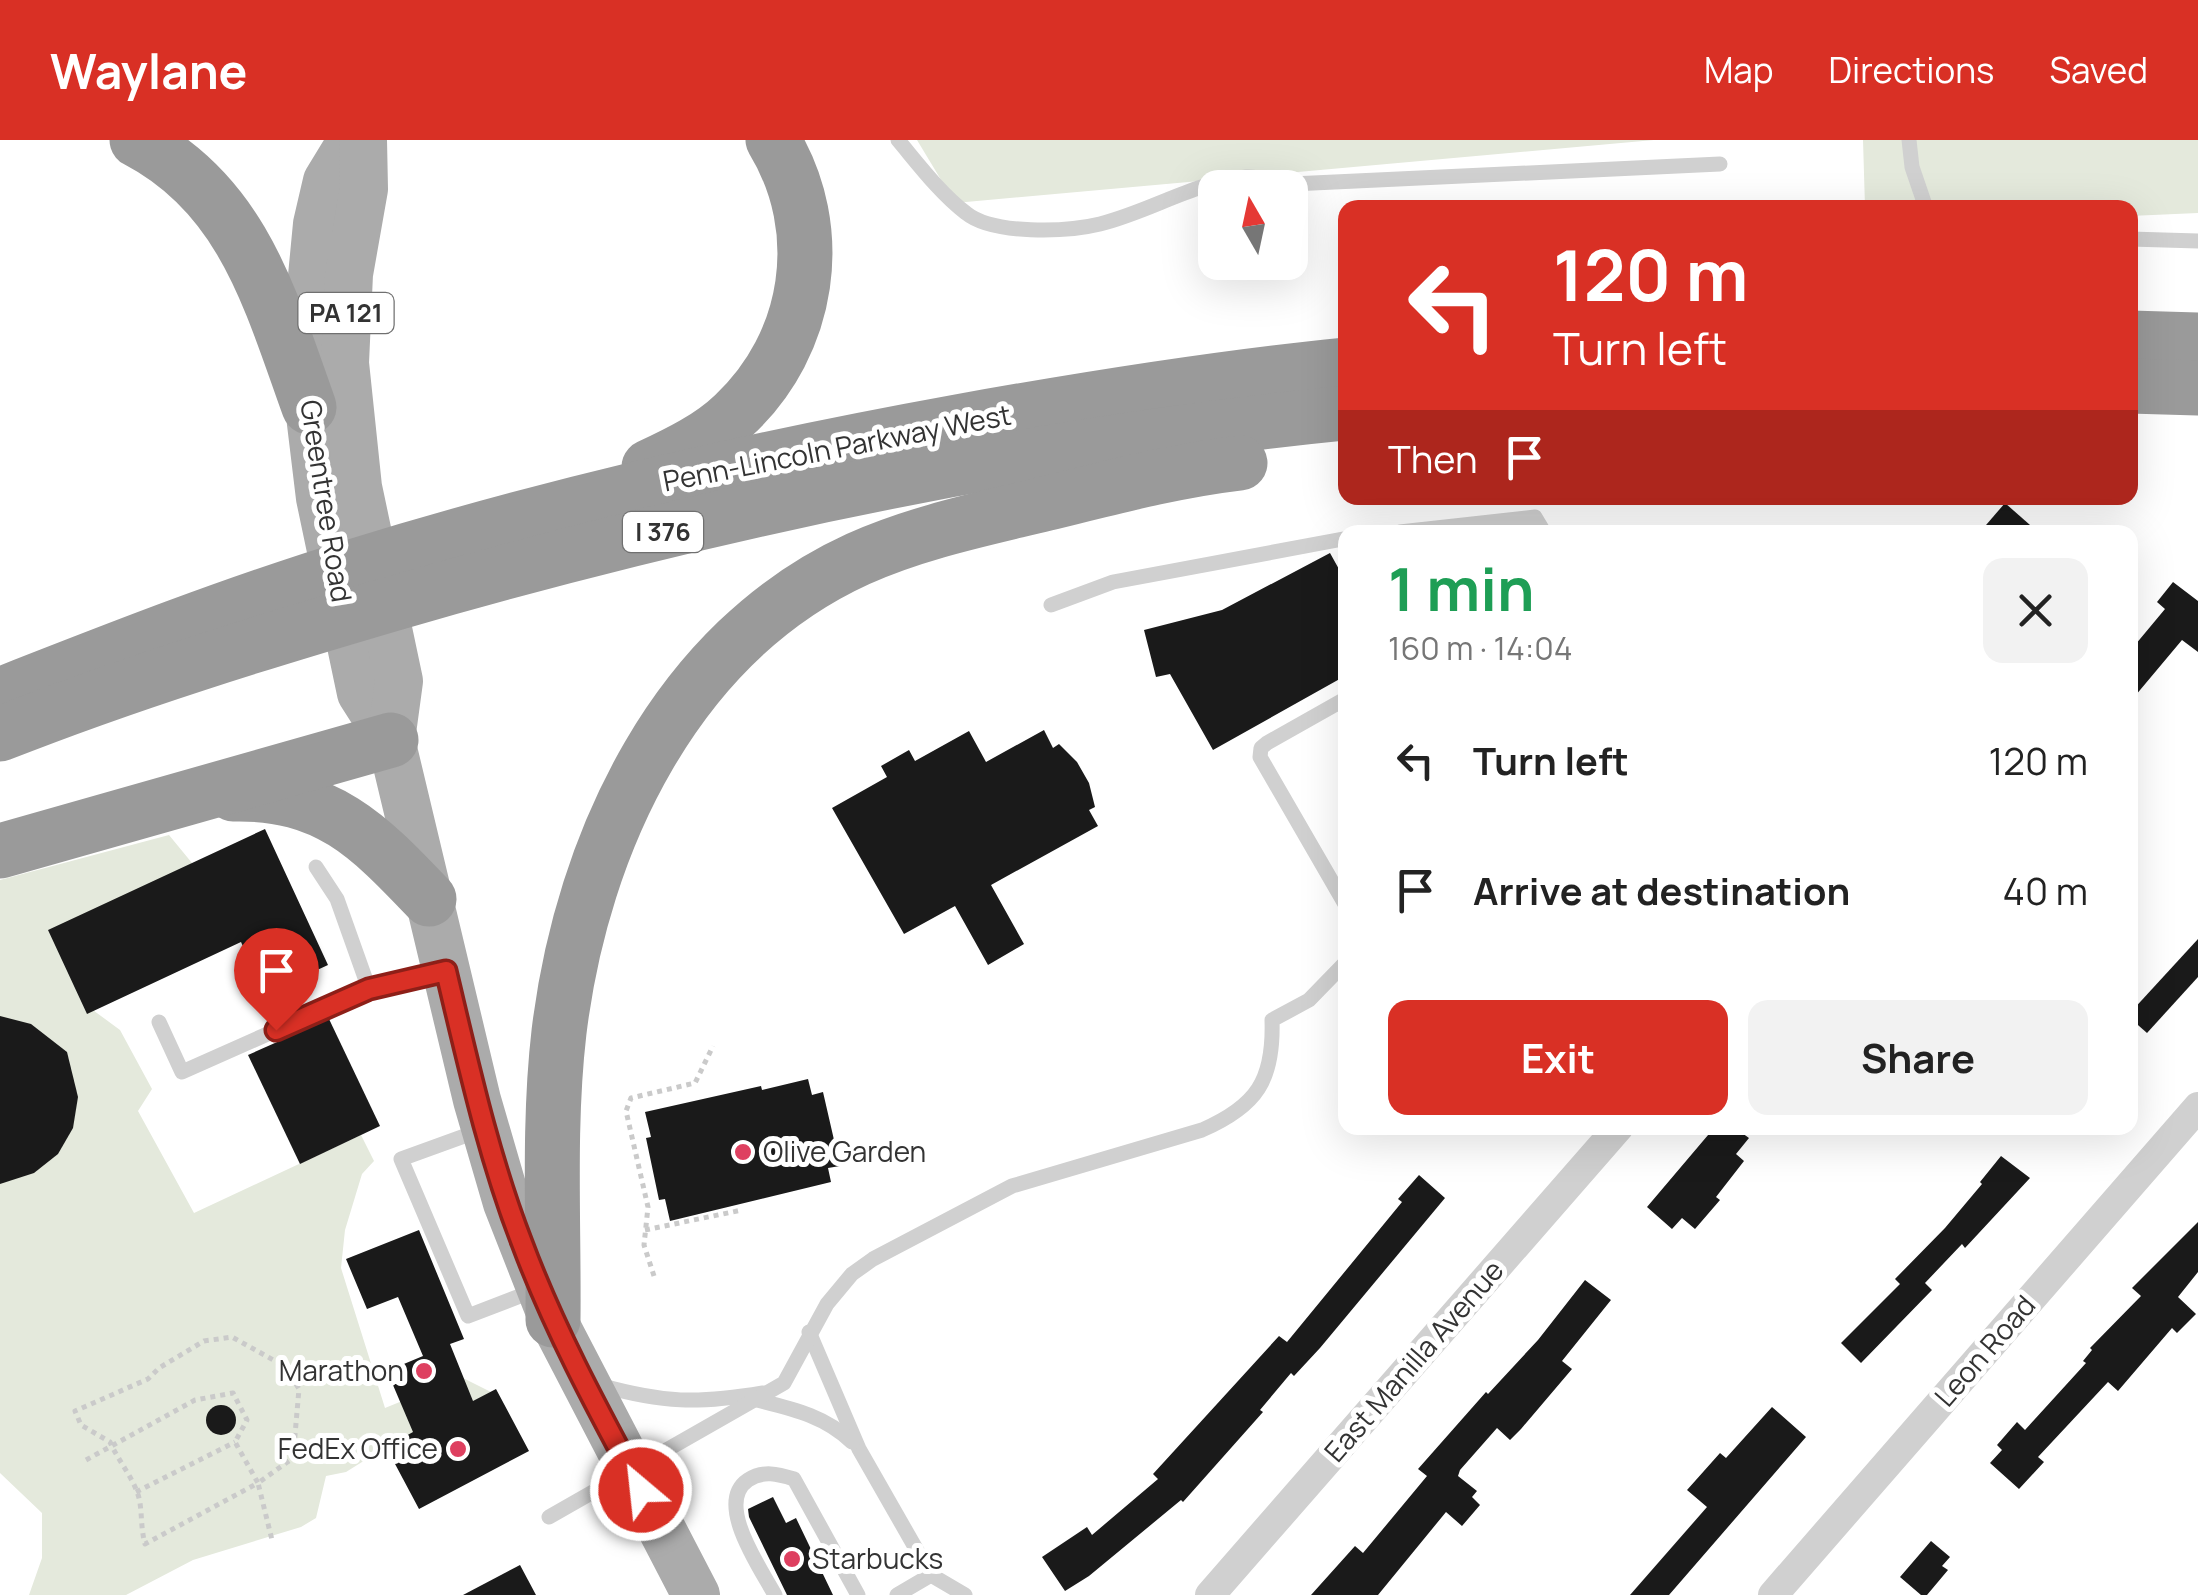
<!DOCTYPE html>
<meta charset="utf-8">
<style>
:root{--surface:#fff;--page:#f2f2f2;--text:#222;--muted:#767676;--accent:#d93025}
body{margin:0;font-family:Manrope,sans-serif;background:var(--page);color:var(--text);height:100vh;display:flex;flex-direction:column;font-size:38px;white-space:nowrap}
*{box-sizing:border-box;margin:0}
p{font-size:32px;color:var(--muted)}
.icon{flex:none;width:55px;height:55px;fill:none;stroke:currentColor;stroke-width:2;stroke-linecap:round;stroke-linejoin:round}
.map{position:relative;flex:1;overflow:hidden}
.drawer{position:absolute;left:1338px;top:385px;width:800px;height:610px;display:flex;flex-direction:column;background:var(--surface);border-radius:20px;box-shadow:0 10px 40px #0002}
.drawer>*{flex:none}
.hud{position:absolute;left:1338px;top:60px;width:800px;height:305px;border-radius:20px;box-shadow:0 10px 40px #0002;background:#d93025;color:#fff;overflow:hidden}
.needle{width:65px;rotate:351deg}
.buttons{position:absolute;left:1198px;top:30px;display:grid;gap:20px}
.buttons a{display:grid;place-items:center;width:110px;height:110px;border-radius:20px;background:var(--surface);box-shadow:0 10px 40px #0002;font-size:50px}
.pin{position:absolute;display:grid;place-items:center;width:85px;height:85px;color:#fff;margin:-102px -42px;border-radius:50% 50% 50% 0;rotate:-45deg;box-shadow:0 0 10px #0007}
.pin .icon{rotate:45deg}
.me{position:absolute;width:110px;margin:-55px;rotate:332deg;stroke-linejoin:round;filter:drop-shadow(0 0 8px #0008)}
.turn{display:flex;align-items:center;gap:35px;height:210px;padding:0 50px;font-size:45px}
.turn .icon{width:130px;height:130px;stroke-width:2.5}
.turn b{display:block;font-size:70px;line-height:85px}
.then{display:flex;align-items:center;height:95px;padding:0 50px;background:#0003;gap:20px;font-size:38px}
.round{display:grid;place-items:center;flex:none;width:105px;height:105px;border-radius:20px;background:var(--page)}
.head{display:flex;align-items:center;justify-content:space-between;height:170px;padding:0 50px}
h1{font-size:60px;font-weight:700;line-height:75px;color:#1e9e55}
.primary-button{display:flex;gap:20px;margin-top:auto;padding:20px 50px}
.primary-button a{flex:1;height:115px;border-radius:20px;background:var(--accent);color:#fff;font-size:40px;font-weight:700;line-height:115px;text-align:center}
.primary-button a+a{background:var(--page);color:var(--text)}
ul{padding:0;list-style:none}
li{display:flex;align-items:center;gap:30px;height:130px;padding:0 50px}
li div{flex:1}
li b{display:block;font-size:38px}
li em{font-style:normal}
header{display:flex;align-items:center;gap:60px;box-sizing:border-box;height:140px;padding:0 50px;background:var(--accent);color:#fff}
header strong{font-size:48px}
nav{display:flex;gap:55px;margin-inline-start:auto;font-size:35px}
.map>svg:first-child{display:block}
.green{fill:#e4e9dc}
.building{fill:#1a1a1a}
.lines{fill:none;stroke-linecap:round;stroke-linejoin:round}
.path{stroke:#cacaca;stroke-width:5;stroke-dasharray:5 5;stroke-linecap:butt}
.lane{stroke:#d0d0d0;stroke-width:15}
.street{stroke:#d0d0d0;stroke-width:30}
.primary{stroke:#ababab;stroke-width:48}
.highway{stroke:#9a9a9a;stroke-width:55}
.route-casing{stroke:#8d1f18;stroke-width:25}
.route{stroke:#d93025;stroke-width:18}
.poi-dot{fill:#de4060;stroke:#fff;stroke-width:4}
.labels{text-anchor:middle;stroke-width:10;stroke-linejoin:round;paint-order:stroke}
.shield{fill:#fff;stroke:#707070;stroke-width:2.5}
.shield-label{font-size:25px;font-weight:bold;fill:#333}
.street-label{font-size:28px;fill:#333;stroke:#fff}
.poi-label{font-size:28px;fill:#333;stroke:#fff;text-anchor:start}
</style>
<header>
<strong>Waylane</strong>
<nav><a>Map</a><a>Directions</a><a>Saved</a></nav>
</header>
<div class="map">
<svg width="2198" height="1455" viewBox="0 0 2198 1455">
<rect width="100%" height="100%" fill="#fff"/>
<!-- green -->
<g class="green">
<polygon points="917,0 1654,0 955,63"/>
<polygon points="1863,0 2198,0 2198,73 2130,76 2130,68 1865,67"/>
<polygon points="169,695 192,723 82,862 120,890 152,949 138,971 194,1073 361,995 374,1021 362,1034 345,1090 341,1128 385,1268 461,1237 491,1252 386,1307 346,1332 326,1336 316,1378 301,1387 193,1420 126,1455 29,1455 42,1418 42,1373 0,1333 0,740"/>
</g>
<!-- building -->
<g class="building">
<polygon points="2005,363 2038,392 1980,392"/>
<polygon points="1330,413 1345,440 1345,536 1213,610 1170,534 1156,537 1144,490 1222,470"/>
<polygon points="2173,442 2198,461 2198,512 2182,500 2130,562 2130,511 2165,469 2157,462"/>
<polygon points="1044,590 1053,608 1059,604 1077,622 1089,643 1095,667 1089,670 1098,686 991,745 1024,804 988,825 955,766 904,794 832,668 887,637 881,626 909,610 915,621 969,591 986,622"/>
<polygon points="265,689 328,825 265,854 241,802 87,874 48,790"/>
<polygon points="2198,799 2198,837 2147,893 2130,878 2130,873"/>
<polygon points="0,876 31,884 67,912 78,957 73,988 58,1014 34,1033 0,1044"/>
<polygon points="329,879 380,986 300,1024 248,915"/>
<polygon points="808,939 812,955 823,952 840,1026 828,1028 831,1042 670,1081 665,1059 659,1060 646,998 651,997 645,972 761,946 762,950"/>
<polygon points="1714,988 1735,988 1749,998 1736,1014 1744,1021 1716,1057 1720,1060 1695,1089 1682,1078 1672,1089 1647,1067"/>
<polygon points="2001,1016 2030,1038 1965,1108 1962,1104 1925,1143 1932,1150 1861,1223 1841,1203 1900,1144 1895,1139 1945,1088 1982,1044 1980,1042"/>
<polygon points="1419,1035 1445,1058 1320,1208 1294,1236 1291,1233 1260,1270 1263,1272 1183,1362 1181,1360 1089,1436 1065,1451 1042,1417 1087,1387 1092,1395 1158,1339 1153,1334 1279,1196 1287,1202 1402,1062 1398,1059"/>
<polygon points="2198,1082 2198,1132 2178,1157 2196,1174 2177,1193 2172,1188 2118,1251 2108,1242 2038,1317 2044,1322 2019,1349 1990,1323 2002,1310 1997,1305 2017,1282 2025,1290 2086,1223 2083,1221 2092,1210 2090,1208 2141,1156 2132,1148"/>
<polygon points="419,1090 464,1199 450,1204 473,1261 496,1249 529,1311 419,1369 386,1307 413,1292 387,1231 423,1216 398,1157 367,1169 346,1119"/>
<polygon points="1585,1140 1611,1160 1562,1221 1572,1229 1521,1289 1510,1300 1497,1288 1460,1330 1458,1336 1477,1351 1472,1357 1480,1365 1462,1386 1446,1372 1378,1455 1311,1455 1355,1406 1363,1413 1427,1336 1418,1329 1486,1252 1488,1254 1538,1200"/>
<circle cx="221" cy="1280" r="15"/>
<polygon points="1772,1267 1806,1297 1669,1455 1630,1455 1707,1367 1687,1350 1720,1313 1726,1318"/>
<polygon points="773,1357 786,1383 796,1378 833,1455 787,1455 749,1377 748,1369"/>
<polygon points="1931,1401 1950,1417 1942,1426 1948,1430 1927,1455 1921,1455 1900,1437"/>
<polygon points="520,1425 536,1455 463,1455"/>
</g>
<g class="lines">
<!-- path -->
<g class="path">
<polyline points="645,1090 742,1070"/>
<polyline points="654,1136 644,1105 648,1067 626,971 631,958 695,943 713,906"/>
<path d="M 86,1320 L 195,1260 L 233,1253 L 247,1280 L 235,1302 L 258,1343 L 145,1404 C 141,1389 142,1377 140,1363 C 137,1342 118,1321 110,1302 L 81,1285 L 75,1271 L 148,1239 L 159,1228 L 204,1201 L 232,1197 L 286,1227 L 299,1249 L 293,1318 L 258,1343 L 272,1400"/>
<polyline points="136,1352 235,1302"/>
</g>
<!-- lane -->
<g class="lane">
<path d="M 898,0 C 919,25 940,53 966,73 C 993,95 1067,92 1100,84 C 1149,72 1195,42 1246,37 C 1260,36 1278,42 1292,44 L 1720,24"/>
<polyline points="1909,0 1912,27 1926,68"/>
<polyline points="2130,99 2198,101"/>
<polyline points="1400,392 1535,377 1544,392"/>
<polyline points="1051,465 1113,442 1343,399 1345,402"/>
<polyline points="1345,559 1267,603 1261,608 1260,617 1345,764"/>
<polyline points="316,727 337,759 369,849 442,832"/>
<polyline points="159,882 182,932 369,849"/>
<polyline points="481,990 401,1019 468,1176 533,1151"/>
<polyline points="809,1192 859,1309 931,1435 897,1455"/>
<path d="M 599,1245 C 664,1263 697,1264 763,1253"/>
<path d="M 757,1260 C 793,1269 825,1276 852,1302"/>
<path d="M 549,1377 L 784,1243 L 827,1164 L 852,1134 L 873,1119 L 1012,1046 L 1202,990 C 1257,966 1274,940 1272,880 L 1309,860 L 1345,823"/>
<polyline points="931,1435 965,1455"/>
<path d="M 775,1455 C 761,1429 714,1363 748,1340 C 763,1330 778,1334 794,1339 L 858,1455"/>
</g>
<!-- street -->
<g class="street">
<polyline points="1210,1455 1618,988"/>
<polyline points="1773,1455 2198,967"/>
</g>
<!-- primary -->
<g class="primary">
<polyline points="352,0 327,41 317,84 308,178 309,267 320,358 361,553 391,600 477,960 507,1063 553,1180 696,1455"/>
<polyline points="363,0 364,49 349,134 345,223 358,347 399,541 391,600"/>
</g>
<!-- highway -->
<g class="highway">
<path d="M 137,0 C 244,56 271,162 309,267"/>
<polyline points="2130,198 2198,200"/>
<polyline points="2130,246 2198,248"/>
<path d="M 649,327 C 679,313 710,298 734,275 C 810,204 828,90 773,0"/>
<path d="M 0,555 C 117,509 234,463 355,426 C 552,365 753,319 957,282 C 1085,259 1215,238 1345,225"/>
<path d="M 0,594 C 129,543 262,502 395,463 C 705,373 1024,305 1345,273"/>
<path d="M 233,654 C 327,652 368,695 429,759"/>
<polyline points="0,711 391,600"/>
<path d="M 553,1180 C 554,1084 548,986 559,892 C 582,702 676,502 858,419 C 916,393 978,380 1040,365 C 1106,349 1172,331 1240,323"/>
</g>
</g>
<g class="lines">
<!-- route casing -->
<g class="route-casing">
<path id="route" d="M 276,890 L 369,849 L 446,831 C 468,923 488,1015 522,1103 C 554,1189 598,1270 641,1350"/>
</g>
<!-- route -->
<use href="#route" class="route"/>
</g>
<!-- markers -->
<g class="poi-dot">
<circle cx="743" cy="1012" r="10"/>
<circle cx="424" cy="1231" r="10"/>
<circle cx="458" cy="1309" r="10"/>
<circle cx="792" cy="1419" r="10"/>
</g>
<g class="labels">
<!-- shield labels -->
<g class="shield">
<rect x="298.5" y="153" width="95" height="40" rx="8"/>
<rect x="623" y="372" width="80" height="40" rx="8"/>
</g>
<g class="shield-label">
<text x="346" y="182">PA 121</text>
<text x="663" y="401">I 376</text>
</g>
<!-- street labels -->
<g class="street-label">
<text transform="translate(837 308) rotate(-11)" y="10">Penn-Lincoln Parkway West</text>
<text transform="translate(326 361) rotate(81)" y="10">Greentree Road</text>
<text transform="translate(1985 1211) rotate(-49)" y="10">Leon Road</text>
<text transform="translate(1414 1221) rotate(-49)" y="10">East Manilla Avenue</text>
</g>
<!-- poi labels -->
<g class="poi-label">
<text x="763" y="1022">Olive Garden</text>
<text x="404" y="1241" text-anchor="end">Marathon</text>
<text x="438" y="1319" text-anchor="end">FedEx Office</text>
<text x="812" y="1429">Starbucks</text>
</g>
</g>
</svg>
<div class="buttons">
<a><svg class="needle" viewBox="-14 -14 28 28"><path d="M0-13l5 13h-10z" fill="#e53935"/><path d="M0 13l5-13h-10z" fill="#767676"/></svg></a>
</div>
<div class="pin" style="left:276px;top:890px;background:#d93025"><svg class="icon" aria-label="arrive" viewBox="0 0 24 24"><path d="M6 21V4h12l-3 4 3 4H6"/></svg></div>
<svg class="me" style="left:641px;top:1350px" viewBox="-20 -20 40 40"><circle r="17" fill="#d93025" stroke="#fff" stroke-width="3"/><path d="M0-11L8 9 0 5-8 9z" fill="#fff"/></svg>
<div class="hud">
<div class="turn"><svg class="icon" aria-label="left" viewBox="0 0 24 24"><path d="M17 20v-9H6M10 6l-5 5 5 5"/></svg><div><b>120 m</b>Turn left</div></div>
<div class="then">Then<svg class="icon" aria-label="arrive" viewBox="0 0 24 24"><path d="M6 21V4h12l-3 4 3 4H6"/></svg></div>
</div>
<section class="drawer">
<div class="head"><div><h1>1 min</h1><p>160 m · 14:04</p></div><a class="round"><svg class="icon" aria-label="close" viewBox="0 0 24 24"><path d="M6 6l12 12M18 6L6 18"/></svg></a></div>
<ul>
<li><svg class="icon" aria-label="left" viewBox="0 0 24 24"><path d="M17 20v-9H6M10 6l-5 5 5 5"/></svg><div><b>Turn left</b></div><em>120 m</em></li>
<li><svg class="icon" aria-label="arrive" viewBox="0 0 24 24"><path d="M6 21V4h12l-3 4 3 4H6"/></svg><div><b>Arrive at destination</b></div><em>40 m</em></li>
</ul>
<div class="primary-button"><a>Exit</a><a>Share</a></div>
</section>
</div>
